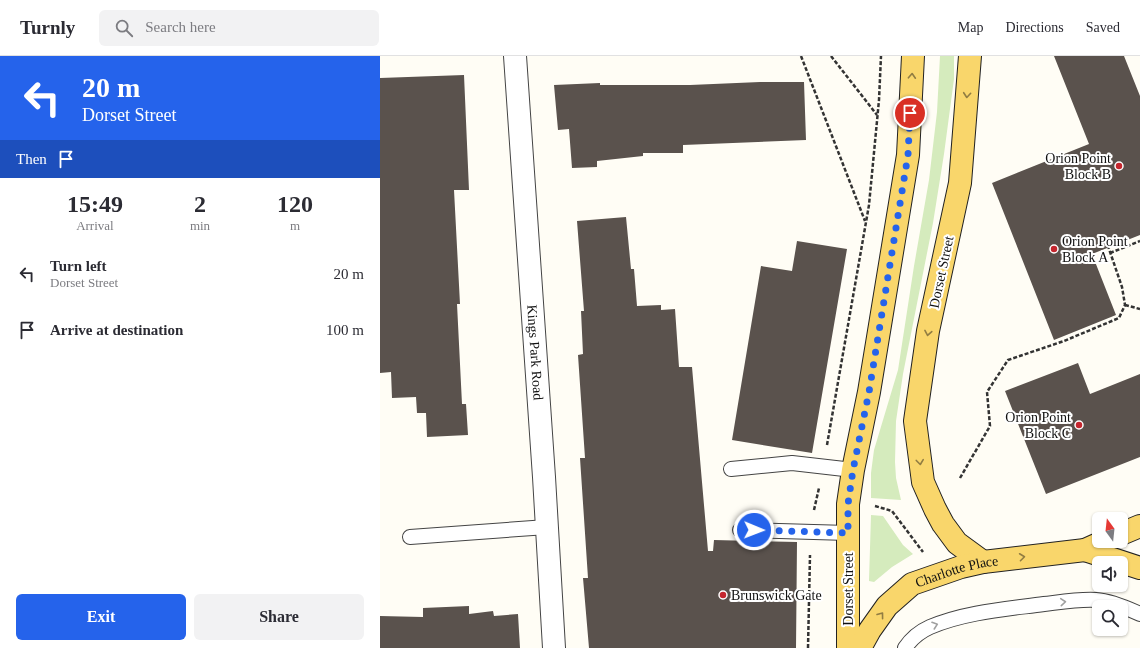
<!DOCTYPE html>
<style>
:root{--surface:#fff;--page:#f2f2f3;--text:#2b2b33;--muted:#7c7c81;--line:#e1e1e2;--accent:#2563eb}
body{margin:0;font-family:"Times New Roman",serif;background:var(--page);color:var(--text);height:100vh;display:flex;flex-direction:column;font-size:15px;white-space:nowrap}
*{box-sizing:border-box;margin:0}
p{font-size:13px;color:var(--muted)}
.icon{flex:none;width:22px;height:22px;fill:none;stroke:currentColor;stroke-width:2;stroke-linecap:round;stroke-linejoin:round}
.map{position:relative;flex:1;overflow:hidden}
.panel{display:flex;flex-direction:column;background:var(--surface);width:380px}
.panel>*{flex:none}
.top-card{background:#2563eb;color:#fff;overflow:hidden}
.needle{width:26px;rotate:345deg}
.buttons{position:absolute;left:712px;top:456px;display:grid;gap:8px}
.buttons a{display:grid;place-items:center;width:36px;height:36px;border-radius:6px;background:var(--surface);box-shadow:0 1px 3px #0004;font-size:20px}
.pin{position:absolute;display:grid;place-items:center;width:34px;height:34px;color:#fff;margin:-17px;border:2px solid #fff;border-radius:50%;box-shadow:0 1px 4px #0007}
.me{position:absolute;width:44px;margin:-22px;rotate:91deg;stroke-linejoin:round;filter:drop-shadow(0 0 3px #0008)}
.turn{display:flex;align-items:center;gap:14px;height:84px;padding:0 16px;font-size:18px}
.turn .icon{width:52px;height:52px;stroke-width:2.5}
.turn b{display:block;font-size:28px;line-height:34px}
.then{display:flex;align-items:center;height:38px;padding:0 16px;background:#0003;gap:8px;font-size:15px}
.eta{display:flex;justify-content:space-evenly;align-items:center;height:68px;text-align:center}
.eta b{font-size:24px;font-weight:700;line-height:28px}
.action{display:flex;gap:8px;margin-top:auto;padding:8px 16px}
.action a{flex:1;height:46px;border-radius:6px;background:var(--accent);color:#fff;font-size:16px;font-weight:700;line-height:46px;text-align:center}
.action a+a{background:var(--page);color:var(--text)}
ul{padding:0;list-style:none}
li{display:flex;align-items:center;gap:12px;height:56px;padding:0 16px}
li div{flex:1}
li b{display:block;font-size:15px}
li em{font-style:normal}
header{display:flex;align-items:center;gap:24px;box-sizing:border-box;height:56px;padding:0 20px;background:var(--surface);border-bottom:1px solid var(--line)}
header strong{font-size:19px}
nav{display:flex;gap:22px;margin-inline-start:auto;font-size:14px}
.search{width:280px;height:36px;background:var(--page);display:flex;align-items:center;gap:10px;box-sizing:border-box;padding:0 14px;border-radius:6px;color:var(--muted);font-size:15px}
main{display:flex;flex:1;min-height:0}
.map>svg:first-child{display:block}
.green{fill:#d5ebbd}
.building{fill:#5a524d}
.lines{fill:none;stroke-linecap:round;stroke-linejoin:round}
.lane-casing{stroke:#444;stroke-width:16}
.street-casing{stroke:#444;stroke-width:24}
.primary-casing{stroke:#222;stroke-width:24}
.path{stroke:#333;stroke-width:2.5;stroke-dasharray:4 2;stroke-linecap:butt}
.lane{stroke:#fff;stroke-width:14}
.street{stroke:#fff;stroke-width:22}
.primary{stroke:#f9d66b;stroke-width:22}
.oneway{stroke:#917d42}
.oneway2{stroke:#a0a0a0}
.route{stroke:#2563eb;stroke-width:7;stroke-dasharray:0 12.6}
.poi-dot{fill:#c4262e;stroke:#fff;stroke-width:1.5}
.labels{text-anchor:middle;stroke-width:4;stroke-linejoin:round;paint-order:stroke}
.poi-label{font-size:14px;fill:#111;stroke:#fff;text-anchor:end}
.street-label{font-size:14px;fill:#111;stroke:#fff}
</style>
<header>
<strong>Turnly</strong>
<div class="search"><svg class="icon" aria-label="search" viewBox="0 0 24 24"><circle cx="10" cy="10" r="6"/><path d="M15 15l6 6"/></svg>Search here</div>
<nav><a>Map</a><a>Directions</a><a>Saved</a></nav>
</header>
<main>
<section class="panel">
<div class="top-card">
<div class="turn"><svg class="icon" aria-label="left" viewBox="0 0 24 24"><path d="M17 20v-9H6M10 6l-5 5 5 5"/></svg><div><b>20 m</b>Dorset Street</div></div>
<div class="then">Then<svg class="icon" aria-label="arrive" viewBox="0 0 24 24"><path d="M6 21V4h12l-3 4 3 4H6"/></svg></div>
</div>
<div class="eta">
<div><b>15:49</b><p>Arrival</p></div>
<div><b>2</b><p>min</p></div>
<div><b>120</b><p>m</p></div>
</div>
<ul>
<li><svg class="icon" aria-label="left" viewBox="0 0 24 24"><path d="M17 20v-9H6M10 6l-5 5 5 5"/></svg><div><b>Turn left</b><p>Dorset Street</p></div><em>20 m</em></li>
<li><svg class="icon" aria-label="arrive" viewBox="0 0 24 24"><path d="M6 21V4h12l-3 4 3 4H6"/></svg><div><b>Arrive at destination</b></div><em>100 m</em></li>
</ul>
<div class="action"><a>Exit</a><a>Share</a></div>
</section>
<div class="map">
<svg width="760" height="592" viewBox="0 0 760 592">
<rect width="100%" height="100%" fill="#fffdf5"/>
<!-- green -->
<g class="green">
<polygon points="560,0 574,0 574,23 564,98 553,167 523,318 516,365 515,406 516,422 521,444 491,442 491,417 494,394 518,314 534,210 549,124 557,56"/>
<polygon points="491,459 503,460 523,489 533,498 512,511 494,526 489,525"/>
</g>
<!-- building -->
<g class="building">
<polygon points="674,0 744,0 760,40 760,179 712,198 736,259 674,284 612,127 709,88"/>
<polygon points="84,19 89,134 74,134 80,248 77,248 82,348 86,348 88,379 47,381 46,357 37,357 36,341 12,342 11,316 0,317 0,22"/>
<polygon points="380,26 424,26 426,84 303,89 303,97 263,97 263,100 217,105 217,111 192,112 189,73 178,74 174,29 220,27 220,29 310,29"/>
<polygon points="246,161 251,213 254,213 257,250 281,249 281,254 295,253 299,311 312,311 328,495 333,495 334,484 417,486 416,592 209,592 203,522 208,522 200,402 205,402 198,299 203,298 201,255 204,255 197,165"/>
<polygon points="417,185 467,193 432,397 352,384 381,210 412,215"/>
<polygon points="698,307 710,338 760,318 760,401 666,438 625,335"/>
<polygon points="89,550 89,558 113,555 114,560 138,558 140,592 0,592 0,560 43,561 43,552"/>
</g>
<g class="lines">
<!-- lane casing -->
<g class="lane-casing">
<g id="lane">
<polyline points="351,413 412,407 473,414"/>
<polyline points="360,474 468,477"/>
<polyline points="30,481 167,471"/>
<path d="M 525,592 C 531,583 541,575 550,571 C 585,556 627,553 664,548 C 681,546 699,543 716,544 C 731,545 747,552 760,558"/>
</g>
</g>
<!-- street casing -->
<g class="street-casing">
<g id="street">
<path id="s1" d="M 135,0 L 164,421 L 174,592"/>
</g>
</g>
<!-- primary casing -->
<g class="primary-casing">
<g id="primary">
<polyline points="590,0 580,127 548,275 535,365 543,426 555,453 563,468 577,487 603,506"/>
<polyline points="741,478 760,470"/>
<polyline points="705,494 760,512"/>
<polyline points="468,592 468,448 473,414 489,336 528,99 533,0"/>
<path id="s2" d="M 480,592 L 490,574 L 507,550 L 532,528 L 581,511 L 603,506 L 705,494 L 725,485"/>
</g>
</g>
<!-- path -->
<g class="path">
<polyline points="421,0 485,165"/>
<polyline points="451,0 497,59"/>
<polyline points="730,197 760,185"/>
<polyline points="745,249 760,253"/>
<polyline points="447,389 489,149 499,44 501,0"/>
<polyline points="580,422 610,370 607,336 628,304 684,285 739,262 745,249 742,231 728,190"/>
<polyline points="495,450 512,455 543,496"/>
<polyline points="434,454 439,432"/>
<polyline points="428,592 430,499"/>
</g>
<!-- lane -->
<use href="#lane" class="lane"/>
<!-- street -->
<use href="#street" class="street"/>
<!-- primary -->
<use href="#primary" class="primary"/>
</g>
<!-- one-way arrows -->
<defs><path id="oneway-chevron" d="M-2-3.5L2.5 0L-2 3.5" fill="none" stroke-width="1.6" stroke-linecap="round" stroke-linejoin="round"/></defs>
<g class="oneway">
<use href="#oneway-chevron" transform="translate(532 20) rotate(-87)"/>
<use href="#oneway-chevron" transform="translate(587 39) rotate(95)"/>
<use href="#oneway-chevron" transform="translate(548 277) rotate(100)"/>
<use href="#oneway-chevron" transform="translate(540 406) rotate(83)"/>
<use href="#oneway-chevron" transform="translate(642 501) rotate(-7)"/>
<use href="#oneway-chevron" transform="translate(501 559) rotate(-53)"/>
</g>
<g class="oneway2">
<use href="#oneway-chevron" transform="translate(683 546) rotate(-5)"/>
<use href="#oneway-chevron" transform="translate(555 569) rotate(-19)"/>
</g>
<g class="lines">
<!-- route -->
<polyline class="route" points="374,474 468,477 468,448 473,414 489,336 528,99 530,57"/>
</g>
<!-- markers -->
<g class="poi-dot">
<circle cx="739" cy="110" r="4"/>
<circle cx="674" cy="193" r="4"/>
<circle cx="699" cy="369" r="4"/>
<circle cx="343" cy="539" r="4"/>
</g>
<g class="labels">
<!-- poi labels -->
<g class="poi-label">
<text x="731" y="107">Orion Point<tspan x="731" dy="16">Block B</tspan></text>
<text x="682" y="190" text-anchor="start">Orion Point<tspan x="682" dy="16">Block A</tspan></text>
<text x="691" y="366">Orion Point<tspan x="691" dy="16">Block C</tspan></text>
<text x="351" y="544" text-anchor="start">Brunswick Gate</text>
</g>
<!-- street labels -->
<g class="street-label">
<text transform="translate(561 216) rotate(-78)" y="5">Dorset Street</text>
<text dy="5" stroke="none"><textPath href="#s1" startOffset="297">Kings Park Road</textPath></text>
<text dy="5" stroke="none"><textPath href="#s2" startOffset="130">Charlotte Place</textPath></text>
<text transform="translate(468 533) rotate(-90)" y="5">Dorset Street</text>
</g>
</g>
</svg>
<div class="buttons">
<a><svg class="needle" viewBox="-14 -14 28 28"><path d="M0-13l5 13h-10z" fill="#e53935"/><path d="M0 13l5-13h-10z" fill="#7c7c81"/></svg></a>
<a><svg class="icon" aria-label="sound" viewBox="0 0 24 24"><path d="M4 9h4l5-4v14l-5-4H4zM17 9q2 3 0 6"/></svg></a>
<a><svg class="icon" aria-label="search" viewBox="0 0 24 24"><circle cx="10" cy="10" r="6"/><path d="M15 15l6 6"/></svg></a>
</div>
<div class="pin" style="left:530px;top:57px;background:#d93025"><svg class="icon" aria-label="arrive" viewBox="0 0 24 24"><path d="M6 21V4h12l-3 4 3 4H6"/></svg></div>
<svg class="me" style="left:374px;top:474px" viewBox="-20 -20 40 40"><circle r="17" fill="#2563eb" stroke="#fff" stroke-width="3"/><path d="M0-11L8 9 0 5-8 9z" fill="#fff"/></svg>
</div>
</main>
